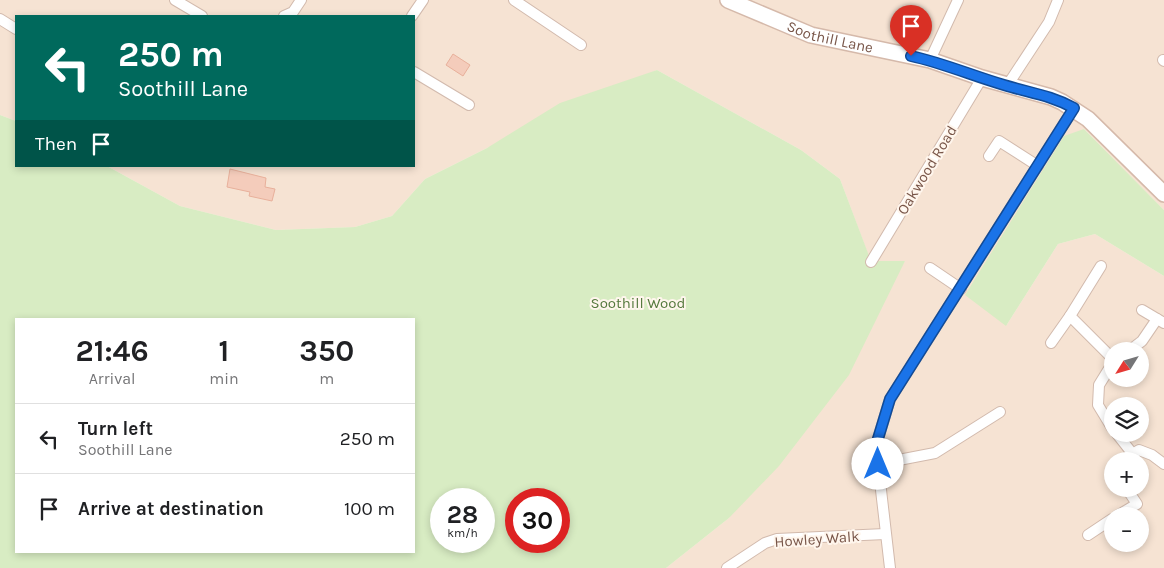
<!DOCTYPE html>
<meta charset="utf-8">
<style>
:root{--surface:#fff;--page:#f6f6f6;--text:#202124;--muted:#757577;--line:#e0e0e0}
body{margin:0;font-family:Karla,sans-serif;background:var(--page);color:var(--text);height:100vh;display:flex;flex-direction:column;font-size:19px;white-space:nowrap}
*{box-sizing:border-box;margin:0}
p{font-size:16px;color:var(--muted)}
.icon{flex:none;width:28px;height:28px;fill:none;stroke:currentColor;stroke-width:2;stroke-linecap:round;stroke-linejoin:round}
.map{position:relative;flex:1;overflow:hidden}
.side{position:absolute;left:15px;top:318px;width:400px;height:235px;display:flex;flex-direction:column;background:var(--surface);border-radius:0px;box-shadow:0 2px 8px #0003}
.side>*{flex:none}
.guide{position:absolute;left:15px;top:15px;width:400px;height:152px;border-radius:0px;box-shadow:0 2px 8px #0003;background:#00695c;color:#fff;overflow:hidden}
.needle{width:32px;rotate:233deg}
.buttons{position:absolute;left:1104px;top:342px;display:grid;gap:10px}
.buttons a{display:grid;place-items:center;width:45px;height:45px;border-radius:50%;background:var(--surface);box-shadow:0 2px 8px #0003;font-size:25px}
.speed{position:absolute;left:430px;top:488px;display:flex;gap:10px;font-size:25px;font-weight:700;text-align:center}
.speed>*{display:grid;place-content:center;width:65px;height:65px;border-radius:50%;background:var(--surface);box-shadow:0 2px 8px #0003;line-height:1}
.speed small{font-size:12px;font-weight:400}
.speed .limit{border:8px solid #d22;background:#fff;color:#111}
.pin{position:absolute;display:grid;place-items:center;width:42px;height:42px;color:#fff;margin:-51px -21px;border-radius:50% 50% 50% 0;rotate:-45deg;box-shadow:0 0 5px #0007}
.pin .icon{rotate:45deg}
.me{position:absolute;width:55px;margin:-28px;rotate:0deg;stroke-linejoin:round;filter:drop-shadow(0 0 4px #0008)}
.turn{display:flex;align-items:center;gap:18px;height:105px;padding:0 20px;font-size:22px}
.turn .icon{width:65px;height:65px;stroke-width:2.5}
.turn b{display:block;font-size:35px;line-height:42px}
.then{display:flex;align-items:center;height:48px;padding:0 20px;background:#0003;gap:10px;font-size:19px}
.eta{display:flex;justify-content:space-evenly;align-items:center;height:85px;text-align:center}
.eta b{font-size:30px;font-weight:700;line-height:35px}
ul{padding:0;list-style:none}
li{display:flex;align-items:center;gap:15px;height:70px;padding:0 20px;border-top:1px solid var(--line)}
li div{flex:1}
li b{display:block;font-size:19px}
li em{font-style:normal}
.map>svg:first-child{display:block}
.residential{fill:#f6e3d3;fill-rule:evenodd}
.green{fill:#d8ecc3;fill-rule:evenodd}
.building{fill:#f4ccbb;stroke:#e8b09b}
.lines{fill:none;stroke-linecap:round;stroke-linejoin:round}
.minor-casing{stroke:#d2baad;stroke-width:12}
.secondary-casing{stroke:#d5b9aa;stroke-width:18}
.minor{stroke:#fff;stroke-width:10}
.secondary{stroke:#fff;stroke-width:15}
.route-casing{stroke:#114b97;stroke-width:12}
.route{stroke:#1a73e8;stroke-width:9}
.labels{text-anchor:middle;stroke-width:4;stroke-linejoin:round;paint-order:stroke}
.street-label{font-size:15px;fill:#785548;stroke:#fff6ed}
.park-label{font-size:15px;fill:#55793d;stroke:#fff6ed}
</style>
<div class="map">
<svg width="1164" height="568" viewBox="0 0 1164 568">
<rect width="100%" height="100%" fill="#fdf2e5"/>
<!-- residential -->
<path class="residential" d="M 0,0 L 1164,0 L 1164,210 L 1084,129 L 1006,326 L 1058,244 L 1095,234 L 1164,276 L 1164,568 L 666,568 L 729,518 L 905,261 L 871,262 L 840,179 L 801,150 L 657,70 L 487,148 L 425,179 L 392,216 L 355,227 L 276,230 L 180,206 L 107,166 L 414,166 L 414,16 L 16,16 L 16,121 L 0,115 ZM 1112,351 L 1140,351 L 1140,379 L 1112,379 ZM 1112,406 L 1140,406 L 1140,434 L 1112,434 ZM 1112,461 L 1140,461 L 1140,489 L 1112,489 ZM 1112,516 L 1140,516 L 1140,544 L 1112,544 Z"/>
<!-- green -->
<g class="green">
<path d="M 657,70 L 801,150 L 840,179 L 871,261 L 905,261 L 849,375 L 779,466 L 729,518 L 666,568 L 0,568 L 0,115 L 16,121 L 16,166 L 107,166 L 180,206 L 276,230 L 355,227 L 392,216 L 425,179 L 487,148 L 560,103 ZM 16,319 L 414,319 L 414,551 L 16,551 ZM 441,499 L 484,499 L 484,541 L 441,541 ZM 516,499 L 559,499 L 559,541 L 516,541 Z"/>
<polygon points="1084,129 1164,210 1164,276 1095,234 1058,244 1006,326 965,295 1064,136"/>
</g>
<!-- building -->
<g class="building">
<polygon points="453,54 470,65 463,76 446,65"/>
<polygon points="230,169 266,178 265,187 275,189 272,201 249,196 250,192 227,187"/>
</g>
<g class="lines">
<!-- minor casing -->
<g class="minor-casing">
<g id="minor">
<polyline points="175,0 202,16"/>
<polyline points="514,0 581,45"/>
<polyline points="284,16 293,12 301,0"/>
<polyline points="412,16 423,0"/>
<polyline points="0,19 16,29"/>
<polyline points="930,60 958,0"/>
<polyline points="1163,60 1164,61"/>
<polyline points="414,72 469,105"/>
<polyline points="1007,86 1049,22 1058,0"/>
<polyline points="989,156 999,141 1038,166"/>
<polyline points="871,262 982,78"/>
<polyline points="1101,266 1070,316 1112,358"/>
<polyline points="930,268 961,289"/>
<polyline points="1142,310 1164,323"/>
<polyline points="1051,343 1070,316"/>
<polyline points="1129,351 1142,341 1157,319"/>
<polyline points="1112,364 1099,385 1098,405 1112,428"/>
<polyline points="1117,434 1132,453"/>
<polyline points="1121,461 1139,450 1152,455 1164,464"/>
<polyline points="878,464 935,453 1000,412"/>
<polyline points="1117,516 1137,504 1127,489"/>
<polyline points="1088,535 1112,519"/>
<polyline points="727,568 765,543 777,539 885,534"/>
<polyline points="890,568 878,464 877,442 890,399 1074,108"/>
</g>
</g>
<!-- secondary casing -->
<g class="secondary-casing">
<g id="secondary">
<path id="s1" d="M 728,0 L 811,35 L 930,60 L 982,78 L 1051,97 L 1062,102 L 1088,119 L 1164,194"/>
</g>
</g>
<!-- minor -->
<use href="#minor" class="minor"/>
<!-- secondary -->
<use href="#secondary" class="secondary"/>
</g>
<g class="lines">
<!-- route casing -->
<g class="route-casing">
<path id="route" d="M 878,464 L 877,442 L 890,399 L 1074,108 C 1050,95 1030,93 1004,85 C 973,76 943,63 911,56"/>
</g>
<!-- route -->
<use href="#route" class="route"/>
</g>
<g class="labels">
<!-- street labels -->
<g class="street-label">
<text dy="5" stroke="none"><textPath href="#s1" startOffset="109">Soothill Lane</textPath></text>
<text transform="translate(927 170) rotate(-59)" y="5">Oakwood Road</text>
<text transform="translate(817 539) rotate(-4)" y="5">Howley Walk</text>
</g>
<!-- park labels -->
<g class="park-label">
<text x="638" y="308">Soothill Wood</text>
</g>
</g>
</svg>
<div class="buttons">
<a><svg class="needle" viewBox="-14 -14 28 28"><path d="M0-13l5 13h-10z" fill="#e53935"/><path d="M0 13l5-13h-10z" fill="#757577"/></svg></a>
<a><svg class="icon" aria-label="layers" viewBox="0 0 24 24"><path d="M12 4l9 5-9 5-9-5zM3 14l9 5 9-5"/></svg></a>
<a>+</a>
<a>−</a>
</div>
<div class="speed"><div>28<small>km/h</small></div><div class="limit">30</div></div>
<div class="pin" style="left:911px;top:56px;background:#d93025"><svg class="icon" aria-label="arrive" viewBox="0 0 24 24"><path d="M6 21V4h12l-3 4 3 4H6"/></svg></div>
<svg class="me" style="left:878px;top:464px" viewBox="-20 -20 40 40"><circle r="19" fill="#fff"/><path d="M0-13L10 11 0 6-10 11z" fill="#1a73e8"/></svg>
<div class="guide">
<div class="turn"><svg class="icon" aria-label="left" viewBox="0 0 24 24"><path d="M17 20v-9H6M10 6l-5 5 5 5"/></svg><div><b>250 m</b>Soothill Lane</div></div>
<div class="then">Then<svg class="icon" aria-label="arrive" viewBox="0 0 24 24"><path d="M6 21V4h12l-3 4 3 4H6"/></svg></div>
</div>
<section class="side">
<div class="eta">
<div><b>21:46</b><p>Arrival</p></div>
<div><b>1</b><p>min</p></div>
<div><b>350</b><p>m</p></div>
</div>
<ul>
<li><svg class="icon" aria-label="left" viewBox="0 0 24 24"><path d="M17 20v-9H6M10 6l-5 5 5 5"/></svg><div><b>Turn left</b><p>Soothill Lane</p></div><em>250 m</em></li>
<li><svg class="icon" aria-label="arrive" viewBox="0 0 24 24"><path d="M6 21V4h12l-3 4 3 4H6"/></svg><div><b>Arrive at destination</b></div><em>100 m</em></li>
</ul>
</section>
</div>
